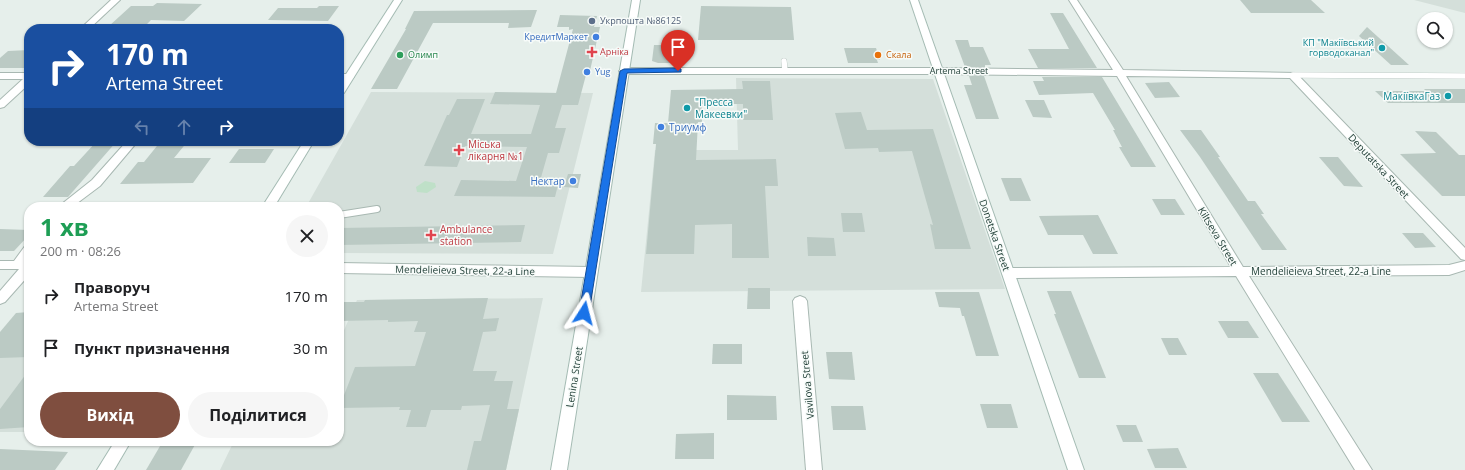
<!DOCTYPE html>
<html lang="uk">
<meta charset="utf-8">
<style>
:root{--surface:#fff;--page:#f6f6f6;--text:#202124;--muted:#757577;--accent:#7f4e3f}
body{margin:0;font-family:"Open Sans",sans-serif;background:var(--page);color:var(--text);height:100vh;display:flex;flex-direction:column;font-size:15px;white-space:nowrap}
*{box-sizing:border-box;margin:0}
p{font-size:13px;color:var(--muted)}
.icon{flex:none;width:22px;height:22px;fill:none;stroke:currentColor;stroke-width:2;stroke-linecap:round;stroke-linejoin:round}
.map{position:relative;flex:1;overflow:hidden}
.panel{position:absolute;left:24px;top:202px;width:320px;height:244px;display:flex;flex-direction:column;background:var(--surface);border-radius:16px;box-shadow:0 1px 3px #0004}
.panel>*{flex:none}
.hud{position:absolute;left:24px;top:24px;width:320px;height:122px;border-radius:16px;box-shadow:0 1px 3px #0004;background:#1a4fa0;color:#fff;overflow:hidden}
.controls{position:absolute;left:1417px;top:12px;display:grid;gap:8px}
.controls a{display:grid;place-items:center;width:36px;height:36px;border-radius:50%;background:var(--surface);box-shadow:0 1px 3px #0004;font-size:20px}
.pin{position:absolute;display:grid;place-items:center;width:34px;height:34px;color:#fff;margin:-41px -17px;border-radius:50% 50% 50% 0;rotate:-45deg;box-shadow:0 0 4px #0007}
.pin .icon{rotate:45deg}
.me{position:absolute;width:44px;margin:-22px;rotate:9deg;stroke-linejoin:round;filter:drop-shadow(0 0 3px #0008)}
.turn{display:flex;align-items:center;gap:14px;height:84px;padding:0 16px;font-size:18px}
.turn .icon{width:52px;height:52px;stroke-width:2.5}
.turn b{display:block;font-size:28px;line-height:34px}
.lanes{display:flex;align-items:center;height:38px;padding:0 16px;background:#0003;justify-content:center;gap:20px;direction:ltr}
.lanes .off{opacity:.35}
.round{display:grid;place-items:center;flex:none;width:42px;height:42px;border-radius:21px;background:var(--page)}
.summary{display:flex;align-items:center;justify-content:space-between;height:68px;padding:0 16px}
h1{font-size:24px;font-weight:700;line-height:30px;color:#1e9e55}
.button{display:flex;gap:8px;margin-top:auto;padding:8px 16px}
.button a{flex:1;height:46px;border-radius:24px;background:var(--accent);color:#fff;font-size:16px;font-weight:700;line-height:46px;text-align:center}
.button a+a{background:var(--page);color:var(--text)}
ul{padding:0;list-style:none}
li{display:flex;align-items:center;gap:12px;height:52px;padding:0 16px}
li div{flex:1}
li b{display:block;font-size:15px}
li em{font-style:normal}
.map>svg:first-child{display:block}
.built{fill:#d4dfda}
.green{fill:#bfe0c8}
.building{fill:#bbcac4}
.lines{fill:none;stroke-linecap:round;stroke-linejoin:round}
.lane-far1-casing{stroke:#a8b8b2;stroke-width:6}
.lane-casing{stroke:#a8b8b2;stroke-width:8}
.street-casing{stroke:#a8b8b2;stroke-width:2}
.secondary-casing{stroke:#a4bbb3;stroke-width:2}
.lane-far1{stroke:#fff;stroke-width:5.5}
.lane{stroke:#fff;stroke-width:6}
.street{fill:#fff;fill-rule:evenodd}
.secondary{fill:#fff;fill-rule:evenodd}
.route{fill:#1a73e8;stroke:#114b97}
.service-dot{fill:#5c6f8a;stroke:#f7fbf9;stroke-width:1.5}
.shop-dot{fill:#3f7fe0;stroke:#f7fbf9;stroke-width:1.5}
.culture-dot{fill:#0f9aa8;stroke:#f7fbf9;stroke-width:1.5}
.health-dot{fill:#e0444e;stroke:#f7fbf9;stroke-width:1.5}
.leisure-dot{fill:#2e9e5b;stroke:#f7fbf9;stroke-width:1.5}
.food-dot{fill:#e8710a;stroke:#f7fbf9;stroke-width:1.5}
.labels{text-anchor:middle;stroke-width:3;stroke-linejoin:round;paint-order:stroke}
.far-service-label{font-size:9px;fill:#4e5e75;stroke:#f7fbf9;text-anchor:start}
.far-shop-label{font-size:9px;fill:#366cbe;stroke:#f7fbf9;text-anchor:end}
.far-culture-label{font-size:9px;fill:#0d838f;stroke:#f7fbf9;text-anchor:end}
.far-health-label{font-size:9px;fill:#be3a42;stroke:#f7fbf9;text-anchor:start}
.far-leisure-label{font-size:9px;fill:#27864d;stroke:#f7fbf9;text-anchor:start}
.far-food-label{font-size:9px;fill:#c56008;stroke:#f7fbf9;text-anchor:start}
.far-street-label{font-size:9px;fill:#24423a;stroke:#f7fbf9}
.culture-label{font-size:10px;fill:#0d838f;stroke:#f7fbf9;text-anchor:end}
.shop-label{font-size:10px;fill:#366cbe;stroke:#f7fbf9;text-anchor:start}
.health-label{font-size:10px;fill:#be3a42;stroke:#f7fbf9;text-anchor:start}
.street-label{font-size:10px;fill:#24423a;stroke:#f7fbf9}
</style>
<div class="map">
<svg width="1465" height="470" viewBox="0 0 1465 470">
<rect width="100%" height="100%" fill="#e6efeb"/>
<!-- built -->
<g class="built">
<polygon points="1414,0 1465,0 1465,13"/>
<polygon points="736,78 933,79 1005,289 641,292 655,150 738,150"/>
<polygon points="371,92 593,93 553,254 339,253 339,207 306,207"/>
<polygon points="543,298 506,470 220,470 234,441 339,441 339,342 357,300"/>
<polygon points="29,337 29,432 0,432 0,338"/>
</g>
<!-- green -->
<polygon class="green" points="425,181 435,183 436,187 427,193 417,192 416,187"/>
<!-- building -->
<g class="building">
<polygon points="1240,0 1311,0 1325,13 1251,13"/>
<polygon points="157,3 202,4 184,21 151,20 145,26 109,26 131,6 153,6"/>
<polygon points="319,6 339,6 328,21 268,20 278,8 317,8"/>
<polygon points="701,6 791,7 794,40 698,40"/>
<polygon points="537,10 531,27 508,28 509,23 433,23 397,89 371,89 406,29 405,29 414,11"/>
<polygon points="1050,13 1063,13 1097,68 1038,68 1028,49 1069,49"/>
<polygon points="560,15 597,16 594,27 600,27 589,75 586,75 578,105 562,105 555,128 566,128 559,153 548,153 540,181 559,181 555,197 454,196 461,180 516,181 527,147 465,146 457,167 424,166 447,115 449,115 457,99 485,99 471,134 531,134 540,105 490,104 495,92 556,93 573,29 569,30 569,27 557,27"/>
<polygon points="1367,27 1409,65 1391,65 1359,36"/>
<polygon points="955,40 968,40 970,47 983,47 991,65 985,65 985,67 965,67"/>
<polygon points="654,45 671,45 670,63 658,63 652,61"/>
<polygon points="844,48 876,48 880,60 877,60 878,63 848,63"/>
<polygon points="29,50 29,68 0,68 0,58 8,51"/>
<polygon points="969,76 984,76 999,119 976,119 964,85 972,85"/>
<polygon points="1042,77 1102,77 1156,167 1131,167 1119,147 1122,147 1113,130 1115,130 1093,93 1039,95 1033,81 1044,81"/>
<polygon points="742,81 770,81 773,120 743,120 743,104 702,104 702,122 698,122 696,160 776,159 778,186 765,186 769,258 732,258 732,224 695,225 694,254 646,254 656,144 653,144 655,123 668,123 671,90 743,89"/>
<polygon points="1169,82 1180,97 1155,98 1145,83"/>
<polygon points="1424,89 1465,89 1465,103 1388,103 1375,91 1426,91"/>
<polygon points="1025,100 1044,100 1052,118 1033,117"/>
<polygon points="861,112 867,130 933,129 971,249 935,249 930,224 933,225 912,151 879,152 878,148 845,149 835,113"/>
<polygon points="1180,130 1201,130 1220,157 1218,157 1248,201 1255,201 1264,214 1261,214 1287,250 1262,250 1200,157"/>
<polygon points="1415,131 1436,132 1459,155 1465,155 1465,196 1442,196 1400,154 1436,153"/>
<polygon points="97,141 117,141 68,197 43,197 70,166 74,166"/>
<polygon points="161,141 188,141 174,158 211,158 193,183 120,184 138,162 144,162"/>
<polygon points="239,149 274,149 265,163 229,163"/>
<polygon points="1319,157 1338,157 1363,187 1344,186"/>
<polygon points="568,174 581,174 578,188 564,187"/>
<polygon points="1001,178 1021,178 1031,201 1010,201"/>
<polygon points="1152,199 1175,199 1185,215 1161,215"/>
<polygon points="841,213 862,213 865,232 843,232"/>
<polygon points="1098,215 1118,254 1093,254 1083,235 1048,235 1039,216"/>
<polygon points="525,225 521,242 339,245 339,228"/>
<polygon points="0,229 29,230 29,235 14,251 0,251"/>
<polygon points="1402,233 1423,233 1436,247 1415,248"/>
<polygon points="807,237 834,238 836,256 808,256"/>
<polygon points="748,288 770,288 770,309 747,309"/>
<polygon points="1047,291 1071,291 1106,378 1079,378 1054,314 1056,314"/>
<polygon points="935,292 979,292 999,356 976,356 964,316 962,316 960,308 939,307"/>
<polygon points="488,298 483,319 499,318 496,331 483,332 473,371 497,371 494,381 513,381 507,409 519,409 506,470 467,470 474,441 481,441 490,405 462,406 461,410 431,410 426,427 406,427 411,410 399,410 400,407 339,408 355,367 415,366 426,332 414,332 418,321 388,322 388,320 339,321 339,302 364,302 365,300"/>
<polygon points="29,312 29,357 0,358 0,332 16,313"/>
<polygon points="1218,321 1248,321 1259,338 1228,338"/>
<polygon points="1161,338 1178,338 1187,355 1169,355"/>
<polygon points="713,344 742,344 742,364 712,364"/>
<polygon points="826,352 852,352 855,380 829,379"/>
<polygon points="29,370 29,427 0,429 0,409"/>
<polygon points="1253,373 1278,373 1310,422 1282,422"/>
<polygon points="727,395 776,396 777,420 727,420"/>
<polygon points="980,404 1011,404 1018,428 987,428"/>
<polygon points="831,406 863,406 866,430 833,430"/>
<polygon points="1116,425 1136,425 1143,442 1123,442"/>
<polygon points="714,433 714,459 675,459 676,434"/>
<polygon points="163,441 197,441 181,470 146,470"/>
<polygon points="1178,448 1187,468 1155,468 1147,449"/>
<polygon points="0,449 68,452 55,470 0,470"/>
</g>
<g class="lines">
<!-- lane-far1 casing -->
<g class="lane-far1-casing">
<g id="lane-far1">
<polyline points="784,61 785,71"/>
<polyline points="1293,75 1465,76"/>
</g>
</g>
<!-- lane casing -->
<g class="lane-casing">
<polyline id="lane" points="339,215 377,209"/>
</g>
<!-- street casing -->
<g class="street-casing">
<g id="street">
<polygon points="111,0 120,0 89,29 80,29"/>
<polygon points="1069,0 1077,0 1123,70 1296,73 1465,248 1465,260 1461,259 1290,78 1126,76 1243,267 1449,265 1465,261 1465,270 1449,275 1249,276 1372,470 1355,470 1236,276 1008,278 1004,276 1002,273 1004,270 1008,268 1231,267 1117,76 938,74 624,74 619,71 624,68 938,68 1113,70"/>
<polygon points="0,73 29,73 29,84 4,107 0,108 0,100 23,79 0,79"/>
<polygon points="339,74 349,74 354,77 349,80 339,80"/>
<polygon points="127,141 138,141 100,186 72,207 58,207 92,180"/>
<polygon points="29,245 29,258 27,261 29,261 29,275 5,302 0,304 0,291 19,269 0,269 0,261 14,261 25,246"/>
<polygon points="339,263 591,267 595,269 597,272 595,275 591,277 339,273"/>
<polygon points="800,296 805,298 807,301 822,470 806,470 793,301 795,298"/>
</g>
</g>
<!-- secondary casing -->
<g class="secondary-casing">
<g id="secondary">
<polygon points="394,0 402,0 344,93 339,96 339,85"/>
<polygon points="632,0 640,0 567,470 551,470"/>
<polygon points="910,0 918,0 1084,470 1068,470"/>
<polygon points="304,141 314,141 274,207 262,207"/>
<polygon points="115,441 131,441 114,470 97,470"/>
</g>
</g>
<!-- lane-far1 -->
<use href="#lane-far1" class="lane-far1"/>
<!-- lane -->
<use href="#lane" class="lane"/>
<!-- street -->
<use href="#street" class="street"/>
<!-- secondary -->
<use href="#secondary" class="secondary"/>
</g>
<!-- route -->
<polygon class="route" points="678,68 681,69 681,72 627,73 589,313 588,316 581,316 579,313 620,71 624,69"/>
<!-- markers -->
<circle class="service-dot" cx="592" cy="21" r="4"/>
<g class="shop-dot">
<circle cx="596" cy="37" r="4"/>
<circle cx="587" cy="72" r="4"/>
<circle cx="661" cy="127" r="4"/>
<circle cx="573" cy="181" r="4"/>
</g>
<g class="culture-dot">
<circle cx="1382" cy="48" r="4"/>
<circle cx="1448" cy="96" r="4"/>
<circle cx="687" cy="108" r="4"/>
</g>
<g class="health-dot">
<path d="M590 46h4v4h4v4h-4v4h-4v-4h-4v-4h4z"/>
<path d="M457 144h4v4h4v4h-4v4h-4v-4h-4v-4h4z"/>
<path d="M429 229h4v4h4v4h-4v4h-4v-4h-4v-4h4z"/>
</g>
<circle class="leisure-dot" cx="400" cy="55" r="4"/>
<circle class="food-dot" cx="878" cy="55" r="4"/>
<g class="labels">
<!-- far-service labels -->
<g class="far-service-label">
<text x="600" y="24">Укрпошта №86125</text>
</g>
<!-- far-shop labels -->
<g class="far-shop-label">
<text x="588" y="40">КредитМаркет</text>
<text x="595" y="75" text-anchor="start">Yug</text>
</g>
<!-- far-culture labels -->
<g class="far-culture-label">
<text x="1374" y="46">КП "Макіївський<tspan x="1374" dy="10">горводоканал"</tspan></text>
</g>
<!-- far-health labels -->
<g class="far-health-label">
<text x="600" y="55">Арніка</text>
</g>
<!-- far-leisure labels -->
<g class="far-leisure-label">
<text x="408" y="58">Олимп</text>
</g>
<!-- far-food labels -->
<g class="far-food-label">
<text x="886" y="58">Скала</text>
</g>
<!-- far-street labels -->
<g class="far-street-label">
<text x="959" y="74">Artema Street</text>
</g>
<!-- culture labels -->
<g class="culture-label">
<text x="1440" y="100">МакіївкаГаз</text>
<text x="695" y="106" text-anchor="start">"Пресса<tspan x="695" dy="12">Макеевки"</tspan></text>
</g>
<!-- shop labels -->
<g class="shop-label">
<text x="669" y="131">Триумф</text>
<text x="565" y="185" text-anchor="end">Нектар</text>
</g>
<!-- health labels -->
<g class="health-label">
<text x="468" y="148">Міська<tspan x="468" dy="12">лікарня №1</tspan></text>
<text x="440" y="233">Ambulance<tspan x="440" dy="12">station</tspan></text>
</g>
<!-- street labels -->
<g class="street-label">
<text transform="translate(1379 166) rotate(47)" y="4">Deputatska Street</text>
<text transform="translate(995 235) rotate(71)" y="4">Donetska Street</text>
<text transform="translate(1218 236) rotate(59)" y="4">Kiltseva Street</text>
<text transform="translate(465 270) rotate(1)" y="4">Mendelieieva Street, 22-a Line</text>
<text x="1321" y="275">Mendelieieva Street, 22-a Line</text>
<text transform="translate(574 377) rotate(-81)" y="4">Lenina Street</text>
<text transform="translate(807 385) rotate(-95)" y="4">Vavilova Street</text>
</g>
</g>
</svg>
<div class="controls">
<a><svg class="icon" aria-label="search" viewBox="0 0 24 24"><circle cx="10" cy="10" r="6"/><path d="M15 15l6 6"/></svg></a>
</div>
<div class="pin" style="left:678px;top:71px;background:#d93025"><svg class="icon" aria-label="arrive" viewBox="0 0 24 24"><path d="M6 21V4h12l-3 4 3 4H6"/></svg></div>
<svg class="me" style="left:584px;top:313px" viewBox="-20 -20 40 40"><path d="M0-17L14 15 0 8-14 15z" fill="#1a73e8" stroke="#fff" stroke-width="4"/></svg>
<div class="hud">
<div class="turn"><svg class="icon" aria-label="right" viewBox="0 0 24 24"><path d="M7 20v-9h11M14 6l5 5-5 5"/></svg><div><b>170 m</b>Artema Street</div></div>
<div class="lanes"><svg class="icon off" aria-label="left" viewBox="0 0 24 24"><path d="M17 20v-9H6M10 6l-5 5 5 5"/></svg><svg class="icon off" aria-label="ahead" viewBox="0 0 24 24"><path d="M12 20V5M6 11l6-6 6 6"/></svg><svg class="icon" aria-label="right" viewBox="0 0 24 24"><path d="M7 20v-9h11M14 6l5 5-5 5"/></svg></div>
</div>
<section class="panel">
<div class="summary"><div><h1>1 хв</h1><p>200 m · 08:26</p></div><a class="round"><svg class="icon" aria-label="close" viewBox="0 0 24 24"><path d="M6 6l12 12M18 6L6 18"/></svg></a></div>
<ul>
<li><svg class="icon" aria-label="right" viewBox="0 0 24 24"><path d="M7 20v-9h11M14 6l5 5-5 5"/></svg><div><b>Праворуч</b><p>Artema Street</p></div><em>170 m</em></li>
<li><svg class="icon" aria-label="arrive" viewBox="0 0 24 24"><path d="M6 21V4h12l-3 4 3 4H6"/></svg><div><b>Пункт призначення</b></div><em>30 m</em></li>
</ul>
<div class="button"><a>Вихід</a><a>Поділитися</a></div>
</section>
</div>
